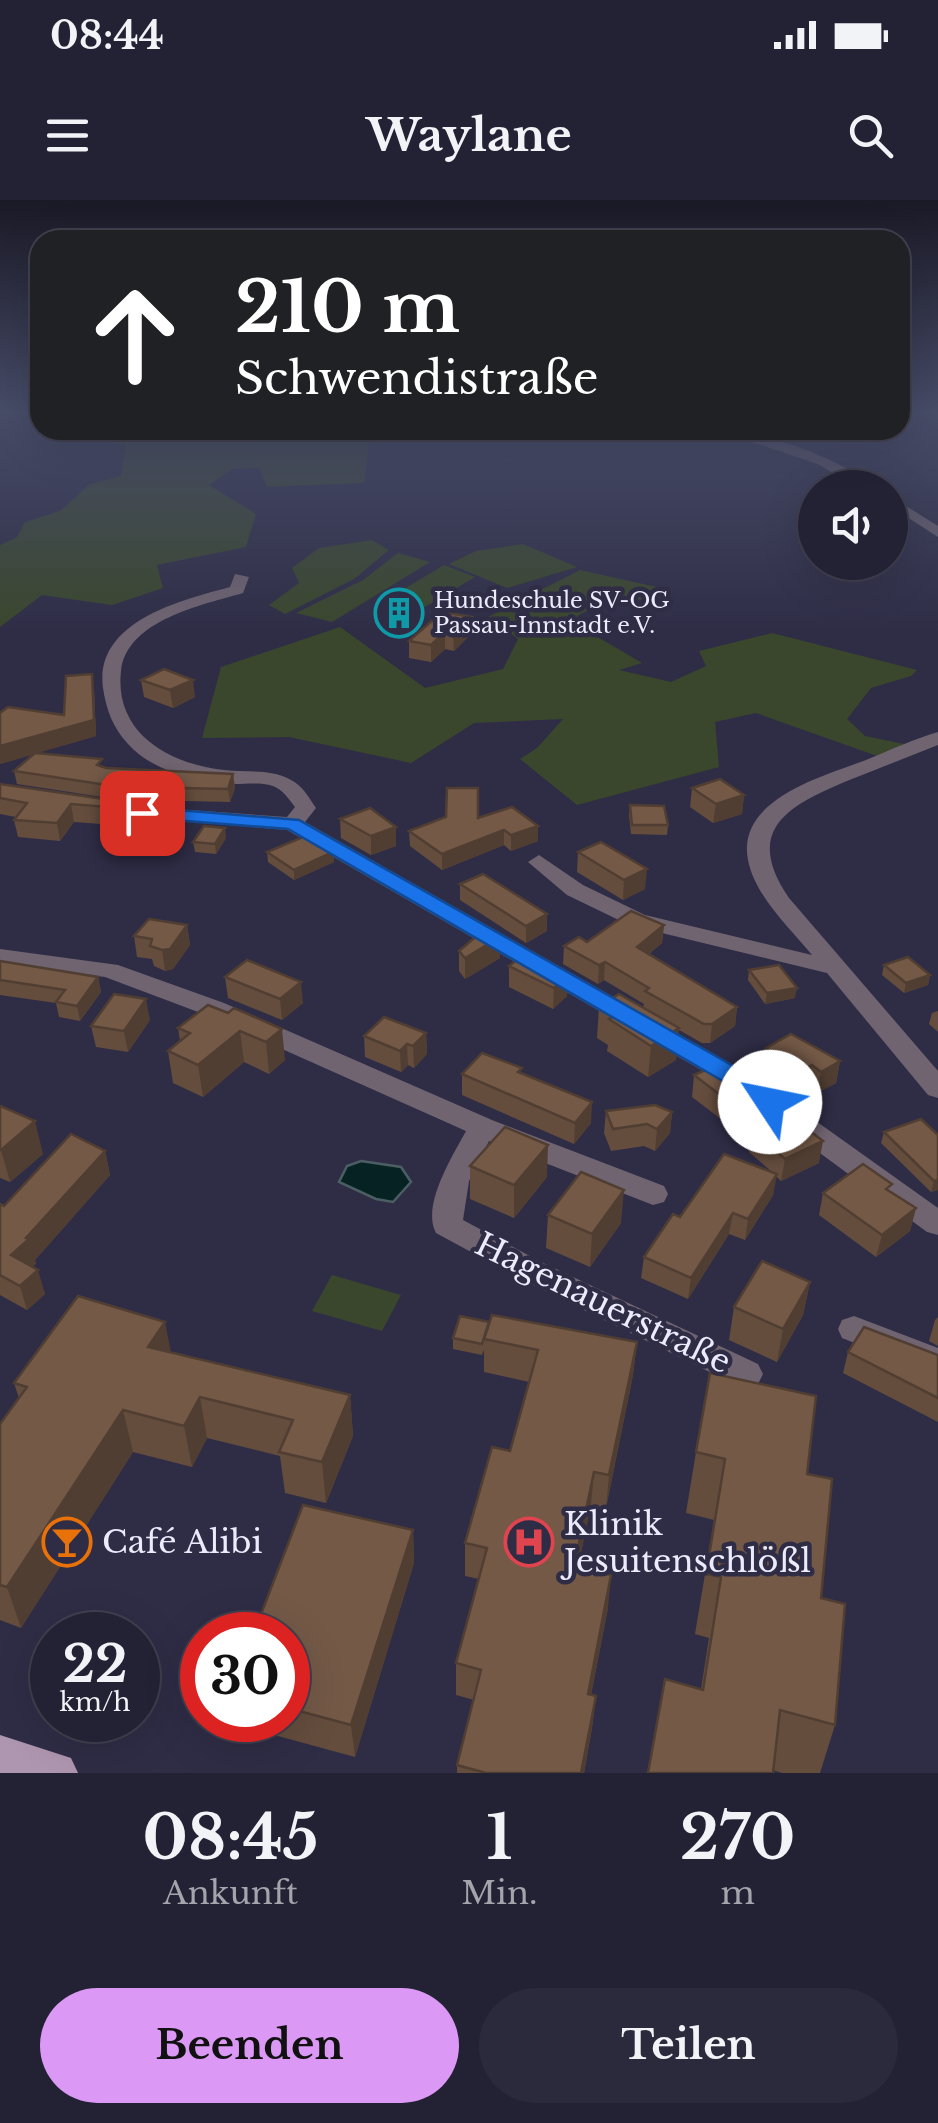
<!DOCTYPE html>
<html lang="de">
<meta charset="utf-8">
<style>
:root{--surface:#232234;--page:#2b2a3c;--text:#f1f3f6;--muted:#a3a4ac;--line:#403f4f;--accent:#db99f5}
body{margin:0;font-family:"Libre Baskerville",serif;background:var(--page);color:var(--text);height:100vh;display:flex;flex-direction:column;font-size:38px;white-space:nowrap}
*{box-sizing:border-box;margin:0}
p{font-size:32px;color:var(--muted)}
.icon{flex:none;width:55px;height:55px;fill:none;stroke:currentColor;stroke-width:2;stroke-linecap:round;stroke-linejoin:round}
.map{position:relative;height:1573px;overflow:hidden}
.side{display:flex;flex-direction:column;background:var(--surface);flex:1}
.side>*{flex:none}
.hud{position:absolute;left:30px;top:30px;width:880px;height:210px;border-radius:30px;box-shadow:0 10px 40px #0002,0 0 0 2px var(--line);background:#202124;color:#fff;overflow:hidden}
.tools{position:absolute;left:798px;top:270px;display:grid;gap:20px}
.tools a{display:grid;place-items:center;width:110px;height:110px;border-radius:50%;background:var(--surface);box-shadow:0 10px 40px #0002,0 0 0 2px var(--line);font-size:50px}
.speed{position:absolute;left:30px;top:1412px;display:flex;gap:20px;font-size:50px;font-weight:700;text-align:center}
.speed>*{display:grid;place-content:center;width:130px;height:130px;border-radius:50%;background:var(--surface);box-shadow:0 10px 40px #0002,0 0 0 2px var(--line);line-height:1}
.speed small{font-size:25px;font-weight:400}
.speed .limit{border:15px solid #d22;background:#fff;color:#111}
.pin{position:absolute;display:grid;place-items:center;width:85px;height:85px;color:#fff;margin:-42px;border-radius:20px;box-shadow:0 5px 15px #0006}
.me{position:absolute;width:110px;margin:-55px;rotate:304deg;stroke-linejoin:round;filter:drop-shadow(0 0 8px #0008)}
.turn{display:flex;align-items:center;gap:35px;height:210px;padding:0 40px;font-size:45px}
.turn .icon{width:130px;height:130px;stroke-width:2.5}
.turn b{display:block;font-size:70px;line-height:85px}
.eta{display:flex;justify-content:space-evenly;align-items:center;height:170px;text-align:center}
.eta b{font-size:60px;font-weight:800;line-height:70px}
.cta{display:flex;gap:20px;margin-top:auto;padding:20px 40px}
.cta a{flex:1;height:115px;border-radius:60px;background:var(--accent);color:#111;font-size:40px;font-weight:800;line-height:115px;text-align:center}
.cta a+a{background:var(--page);color:var(--text)}
.status{display:flex;justify-content:space-between;align-items:center;height:70px;padding:0 50px;background:var(--surface);direction:ltr}
.status svg{height:28px;fill:currentColor}
header{display:flex;justify-content:space-between;align-items:center;height:130px;padding:0 40px;background:var(--surface);font-size:45px;font-weight:800}
.map>svg:first-child{display:block}
.green{fill:#3a472c}
.water{fill:#062222;stroke:#4b5e63;stroke-width:2.5}
.lines{fill:none;stroke-linecap:round;stroke-linejoin:round}
.street{fill:#706471;fill-rule:evenodd}
.primary{fill:#af96b0;fill-rule:evenodd}
.wall{fill:#644d3d}
.shaded-wall{fill:#513e32}
.building{fill:#745947;stroke:#513e32;stroke-width:2.5}
.route{fill:#1a73e8;stroke:#114b97;stroke-width:2.5}
.labels{text-anchor:middle;stroke-width:9;stroke-linejoin:round;paint-order:stroke}
.far-poi-label{font-size:22px;fill:#ebebfc;stroke:#2f2d46;text-anchor:start}
.near-street-label{font-size:32px;fill:#ebebfc;stroke:#2f2d46}
.near-poi-label{font-size:32px;fill:#ebebfc;stroke:#2f2d46;text-anchor:start}
</style>
<div class="status"><b>08:44</b><svg viewBox="0 0 49 12"><path d="M0 12V9h3v3zM5 12V6h3v6zM10 12V3h3v9zM15 12V0h3v12zM26 1h20v11H26zM47 4h2v5h-2z"/></svg></div>
<header><svg class="icon" aria-label="menu" viewBox="0 0 24 24"><path d="M4 6h16M4 12h16M4 18h16"/></svg>Waylane<svg class="icon" aria-label="search" viewBox="0 0 24 24"><circle cx="10" cy="10" r="6"/><path d="M15 15l6 6"/></svg></header>
<div class="map">
<svg width="938" height="1573" viewBox="0 0 938 1573">
<rect width="100%" height="100%" fill="#2f2d46"/>
<!-- green -->
<g class="green">
<polygon points="104,230 371,230 364,283 267,287 259,268 232,269 209,285 256,314 246,347 157,365 163,388 112,405 42,395 0,427 0,345 17,337 25,322 60,311 90,284 121,276 126,245 109,242"/>
<polygon points="372,340 389,350 354,379 285,414 269,405 299,383 292,368 319,348"/>
<polygon points="523,344 577,367 507,388 449,364 476,351"/>
<polygon points="398,353 430,362 332,422 296,413 363,380"/>
<polygon points="444,365 475,377 423,408 389,398"/>
<polygon points="580,370 670,390 660,398 602,403 577,416 589,432 642,463 619,470 671,482 706,466 699,451 772,433 917,470 911,476 871,488 847,519 865,536 909,545 880,557 756,513 715,522 719,567 577,605 520,559 537,548 563,519 474,523 411,563 289,537 202,538 221,467 340,427 425,488 503,469 518,439 488,417"/>
<polygon points="332,1075 401,1095 382,1131 312,1111"/>
</g>
<!-- water -->
<polygon class="water" points="361,961 401,967 411,982 393,1002 376,999 339,982 347,966"/>
<g class="lines">
<!-- street -->
<g class="street">
<path d="M 716,230 C 762,230 840,258 876,288 L 859,288 L 818,264 Z"/>
<polygon points="890,296 938,326 938,337 890,306"/>
<path d="M 235,374 L 249,377 L 243,393 C 202,405 127,420 121,471 C 114,534 170,564 224,570 C 246,573 271,568 291,580 C 303,586 309,598 316,608 L 305,622 L 754,877 L 758,883 L 754,889 L 734,889 L 287,630 L 126,616 L 122,612 L 126,608 L 133,606 L 287,617 L 295,607 C 289,599 283,590 273,586 C 261,582 247,584 235,584 C 198,582 153,572 128,544 C 113,528 106,509 103,488 C 94,421 182,400 230,387 Z"/>
<path d="M 938,532 L 938,545 C 909,556 881,568 852,579 C 791,604 741,628 789,698 L 938,871 L 938,898 L 928,895 L 827,773 L 629,725 L 567,695 L 528,662 L 539,655 L 583,685 L 645,715 L 812,755 C 789,727 755,696 748,660 C 736,599 824,576 866,560 C 890,550 914,539 938,532 Z"/>
<path d="M 0,749 L 118,765 L 224,803 L 492,920 L 664,986 L 668,994 L 664,1002 L 653,1005 L 489,941 L 469,981 L 463,1020 L 539,1061 L 758,1164 L 763,1174 L 758,1184 L 746,1188 L 734,1184 L 517,1077 L 436,1033 C 421,1006 453,955 466,931 L 206,815 L 105,777 L 0,763 Z"/>
<polygon points="796,912 806,914 938,1008 938,1035 927,1032 786,928 782,921 786,914"/>
<polygon points="854,1116 938,1148 938,1176 842,1138 838,1129 842,1120"/>
</g>
<!-- primary -->
<polygon class="primary" points="0,1535 71,1558 78,1573 0,1573"/>
</g>
<!-- wall -->
<g class="wall">
<polygon points="442,412 471,434 454,451 445,449 431,462 409,458 409,441"/>
<polygon points="141,480 195,497 173,508 144,497"/>
<polygon points="94,489 96,536 36,553 104,567 233,574 235,588 230,602 184,601 181,606 142,603 17,584 14,571 34,554 0,564 0,513 64,515"/>
<polygon points="0,584 166,608 169,625 159,640 117,636 115,625 74,622 60,641 18,637 14,620 16,617 0,614"/>
<polygon points="692,588 744,595 742,614 713,623 690,607"/>
<polygon points="630,605 668,625 667,635 631,634 629,615"/>
<polygon points="478,618 538,641 511,651 504,645 442,670 410,646 409,631"/>
<polygon points="340,619 396,646 371,655 341,638"/>
<polygon points="226,638 216,654 195,652 193,642"/>
<polygon points="267,652 333,652 334,662 294,680 268,662"/>
<polygon points="578,652 645,689 623,700 577,672"/>
<polygon points="460,684 547,731 526,743 460,700"/>
<polygon points="187,725 190,745 173,769 165,771 154,766 152,759 137,757 134,736"/>
<polygon points="664,725 662,743 649,754 737,807 735,826 710,843 702,843 679,830 676,860 648,877 607,851 608,845 597,838 599,807 643,808 644,804 604,780 598,784 563,764 564,746"/>
<polygon points="459,751 500,758 465,779 459,771"/>
<polygon points="0,761 98,777 101,792 80,821 59,817 56,803 0,795"/>
<polygon points="884,765 930,775 928,785 904,793 882,775"/>
<polygon points="509,766 568,776 567,796 553,809 509,787"/>
<polygon points="749,770 795,798 765,804 748,780"/>
<polygon points="225,777 303,803 282,820 228,798"/>
<polygon points="234,808 285,860 269,874 244,862 203,897 173,883 168,851 180,841 178,828 228,813"/>
<polygon points="938,811 938,832 929,824 932,813"/>
<polygon points="150,820 128,852 96,847 91,826"/>
<polygon points="426,833 427,854 414,868 408,865 401,872 365,857 364,836"/>
<polygon points="766,848 840,861 836,883 817,893 808,887 796,894 762,870"/>
<polygon points="462,874 521,874 591,923 574,944 462,895"/>
<polygon points="694,875 819,963 781,981 776,976 773,995 745,1040 729,1034 688,1099 641,1078 644,1057 680,1017 772,972 749,952 751,942 692,897"/>
<polygon points="0,906 43,954 10,982 0,978"/>
<polygon points="606,911 672,912 670,933 655,951 644,946 611,951 604,933"/>
<polygon points="921,919 938,990 931,992 881,943 884,932"/>
<polygon points="105,951 110,975 35,1060 36,1064 32,1066 45,1094 27,1110 0,1095 0,1004 4,1006"/>
<polygon points="470,966 547,977 514,1018 470,999"/>
<polygon points="823,993 916,1008 910,1031 876,1057 819,1015"/>
<polygon points="548,1015 621,1023 590,1067 546,1048"/>
<polygon points="810,1082 803,1115 777,1162 729,1140 734,1107"/>
<polygon points="938,1117 938,1146 929,1141 935,1120"/>
<polygon points="489,1122 637,1142 633,1175 606,1308 591,1305 578,1367 608,1408 591,1495 596,1496 592,1528 584,1573 457,1573 457,1565 474,1500 456,1495 456,1463 479,1379 465,1376 465,1343 510,1251 529,1182 484,1172 484,1150 482,1155 453,1149 453,1138"/>
<polygon points="848,1152 938,1155 938,1222 843,1173"/>
<polygon points="171,1153 350,1195 353,1236 326,1303 285,1293 280,1256 207,1238 192,1267 133,1252 21,1428 0,1420 0,1224 19,1198 14,1183"/>
<polygon points="696,1252 807,1274 835,1525 820,1573 782,1573 773,1570 701,1489 709,1438 695,1434 714,1320 686,1313"/>
<polygon points="413,1330 414,1363 355,1557 237,1525 236,1520 288,1520 288,1435"/>
</g>
<!-- shaded-wall -->
<g class="shaded-wall">
<polygon points="472,417 471,434 454,451 453,434"/>
<polygon points="445,432 445,449 431,462 431,445"/>
<polygon points="92,474 94,489 96,536 0,564 0,546 94,520"/>
<polygon points="193,480 195,497 173,508 170,490"/>
<polygon points="233,574 235,588 230,602 228,589"/>
<polygon points="182,588 184,601 181,606 179,592"/>
<polygon points="744,595 742,614 713,623 716,604"/>
<polygon points="71,604 74,622 60,641 57,623"/>
<polygon points="166,608 169,625 159,640 156,623"/>
<polygon points="538,626 538,641 511,651 511,635"/>
<polygon points="396,627 396,646 371,655 371,636"/>
<polygon points="225,628 226,638 216,654 215,644"/>
<polygon points="504,630 504,645 442,670 442,654"/>
<polygon points="333,652 334,662 294,680 294,670"/>
<polygon points="647,669 645,689 623,700 624,680"/>
<polygon points="547,714 547,731 526,743 526,726"/>
<polygon points="187,725 190,745 173,769 165,771 162,750"/>
<polygon points="664,725 662,743 635,765 637,747"/>
<polygon points="500,737 500,758 465,779 465,758"/>
<polygon points="605,762 604,780 598,784 599,765"/>
<polygon points="930,775 928,785 904,793 906,783"/>
<polygon points="568,776 567,796 553,809 554,788"/>
<polygon points="98,777 101,792 80,821 77,806"/>
<polygon points="301,782 303,803 282,820 280,799"/>
<polygon points="797,788 795,798 765,804 767,793"/>
<polygon points="146,799 150,820 128,852 124,831"/>
<polygon points="737,807 735,826 710,843 712,824"/>
<polygon points="679,828 676,860 648,877 651,846"/>
<polygon points="282,829 285,860 269,874 266,842"/>
<polygon points="240,831 244,862 203,897 198,865"/>
<polygon points="426,833 427,854 414,868 413,846"/>
<polygon points="407,844 408,865 401,872 400,851"/>
<polygon points="840,861 836,883 817,893 821,872"/>
<polygon points="812,865 808,887 796,894 800,872"/>
<polygon points="592,902 591,923 574,944 575,923"/>
<polygon points="672,912 670,933 655,951 657,929"/>
<polygon points="35,921 43,954 10,982 1,950"/>
<polygon points="823,941 819,963 781,981 785,959"/>
<polygon points="548,945 547,977 514,1018 514,985"/>
<polygon points="105,951 110,975 35,1060 36,1064 18,1079 11,1055"/>
<polygon points="777,974 773,995 745,1040 748,1019"/>
<polygon points="938,980 938,990 931,992 934,981"/>
<polygon points="624,990 621,1023 590,1067 592,1034"/>
<polygon points="916,1008 910,1031 876,1057 882,1035"/>
<polygon points="733,1013 729,1034 688,1099 691,1078"/>
<polygon points="38,1070 45,1094 27,1110 20,1086"/>
<polygon points="810,1082 803,1115 777,1162 783,1129"/>
<polygon points="165,1122 173,1163 148,1147"/>
<polygon points="637,1142 633,1175 606,1308 609,1275"/>
<polygon points="350,1195 353,1236 326,1303 322,1262"/>
<polygon points="200,1197 207,1238 192,1267 184,1226"/>
<polygon points="123,1210 133,1252 21,1428 7,1387"/>
<polygon points="594,1272 591,1305 571,1399 574,1366"/>
<polygon points="413,1330 414,1363 355,1557 351,1525"/>
<polygon points="611,1375 608,1408 585,1526 588,1494"/>
<polygon points="596,1496 592,1528 584,1573 581,1573"/>
</g>
<!-- building -->
<g class="building">
<polygon points="442,412 472,417 453,434 445,432 431,445 409,441"/>
<polygon points="164,469 193,480 170,490 141,480"/>
<polygon points="92,474 94,520 0,546 0,513 8,507 64,515 66,476"/>
<polygon points="35,553 102,559 97,565 106,568 233,574 228,589 182,588 179,592 140,590 14,571"/>
<polygon points="720,579 744,595 716,604 692,588"/>
<polygon points="0,584 166,608 156,623 114,619 121,608 71,604 57,623 14,620 27,603 0,598"/>
<polygon points="447,588 478,588 478,618 512,607 538,626 511,635 504,630 442,654 409,631 446,617"/>
<polygon points="630,605 664,606 668,625 632,625"/>
<polygon points="370,608 396,627 371,636 340,619"/>
<polygon points="204,626 225,628 215,644 193,642"/>
<polygon points="303,637 333,652 294,670 267,652"/>
<polygon points="601,642 647,669 624,680 578,652"/>
<polygon points="483,674 547,714 526,726 460,684"/>
<polygon points="631,711 664,725 637,747 737,807 712,824 704,824 645,791 649,788 605,762 599,765 564,746 579,737 587,742"/>
<polygon points="149,719 187,725 170,749 162,750 150,746 152,739 134,736"/>
<polygon points="485,729 500,737 465,758 459,751"/>
<polygon points="525,754 568,776 554,788 509,766"/>
<polygon points="908,757 930,775 906,783 884,765"/>
<polygon points="247,760 301,782 280,799 225,777"/>
<polygon points="0,761 98,777 77,806 56,802 65,790 0,780"/>
<polygon points="779,765 797,788 767,793 749,770"/>
<polygon points="114,794 146,799 124,831 91,826"/>
<polygon points="619,794 679,828 651,846 609,819 614,816 599,807"/>
<polygon points="208,805 228,813 234,808 282,829 266,842 240,831 198,865 168,851 190,833 178,828"/>
<polygon points="384,817 426,833 413,846 407,844 400,851 364,836"/>
<polygon points="791,834 840,861 821,872 812,865 800,872 766,848"/>
<polygon points="482,853 522,868 518,872 592,902 575,923 462,874"/>
<polygon points="721,863 823,941 785,959 753,930 761,926 694,875"/>
<polygon points="655,905 672,912 657,929 647,924 613,929 606,911"/>
<polygon points="0,906 35,921 1,950 0,949"/>
<polygon points="921,919 938,935 938,980 934,981 884,932"/>
<polygon points="505,927 548,945 514,985 470,966"/>
<polygon points="71,934 105,951 26,1038 29,1039 11,1055 38,1070 20,1086 0,1075 0,1004 4,1006"/>
<polygon points="724,954 777,974 748,1019 733,1013 691,1078 644,1057 673,1014 680,1017"/>
<polygon points="863,964 892,984 886,989 916,1008 882,1035 823,993"/>
<polygon points="581,972 624,990 592,1034 548,1015"/>
<polygon points="762,1061 810,1082 783,1129 734,1107"/>
<polygon points="78,1096 165,1122 148,1147 350,1195 322,1262 279,1252 293,1220 200,1197 184,1226 123,1210 7,1387 0,1385 0,1224 27,1187 14,1183"/>
<polygon points="492,1115 637,1142 609,1275 594,1272 574,1366 611,1375 588,1494 596,1496 581,1573 486,1573 457,1565 481,1470 456,1463 487,1348 465,1343 492,1247 510,1251 538,1150 484,1139"/>
<polygon points="460,1116 489,1122 482,1144 453,1138"/>
<polygon points="864,1127 938,1155 938,1198 848,1152"/>
<polygon points="710,1173 816,1196 807,1274 832,1279 821,1398 845,1404 835,1525 780,1510 773,1573 648,1573 665,1479 703,1490 721,1377 706,1374 725,1259 696,1252"/>
<polygon points="303,1305 413,1330 351,1525 288,1508 288,1435 253,1435"/>
</g>
<!-- sky -->
<linearGradient id="sky" x2="0" y2="1"><stop stop-color="#1a1926"/><stop offset="0.49" stop-color="#474c68"/><stop offset="1" stop-color="#474c68" stop-opacity="0"/></linearGradient>
<rect width="938" height="433" fill="url(#sky)"/>
<!-- route -->
<polygon class="route" points="142,607 299,620 751,876 783,902 770,911 733,887 288,629 135,617 135,609"/>
<!-- icons -->
<defs>
<g id="building-ring" transform="scale(2.5)"><circle r="9.5" fill="#2f2d46" stroke="#0f9aa8" stroke-width="1.5"/><path d="M-4-6H4V6H1V3H-1V6H-4ZM-2.5-4.3h1.7v1.8h-1.7ZM.8-4.3h1.7v1.8H.8ZM-2.5-1h1.7V.8h-1.7ZM.8-1h1.7V.8H.8Z" fill="#0f9aa8"/></g>
<g id="bar-ring" transform="scale(2.5)"><circle r="9.5" fill="#2f2d46" stroke="#e8710a" stroke-width="1.5"/><path d="M-6-5H6L.8 .8V4.5H3.5V6h-7V4.5H-.8V.8Z" fill="#e8710a"/></g>
<g id="hospital-ring" transform="scale(2.5)"><circle r="9.5" fill="#2f2d46" stroke="#e0444e" stroke-width="1.5"/><path d="M-5-5h3v3.5h4V-5h3V5h-3V1.5h-4V5h-3Z" fill="#e0444e"/></g>
</defs>
<g fill-rule="evenodd">
<use href="#building-ring" x="399" y="413"/>
<use href="#bar-ring" x="67" y="1342"/>
<use href="#hospital-ring" x="529" y="1342"/>
</g>
<g class="labels">
<!-- far-poi labels -->
<g class="far-poi-label">
<text x="434" y="408">Hundeschule SV-OG<tspan x="434" dy="25">Passau-Innstadt e.V.</tspan></text>
</g>
<!-- near-street labels -->
<g class="near-street-label">
<text transform="translate(603 1103) rotate(26)" y="11">Hagenauerstraße</text>
</g>
<!-- near-poi labels -->
<g class="near-poi-label">
<text x="564" y="1335">Klinik<tspan x="564" dy="37">Jesuitenschlößl</tspan></text>
<text x="102" y="1353">Café Alibi</text>
</g>
</g>
</svg>
<div class="tools">
<a><svg class="icon" aria-label="sound" viewBox="0 0 24 24"><path d="M4 9h4l5-4v14l-5-4H4zM17 9q2 3 0 6"/></svg></a>
</div>
<div class="speed"><div>22<small>km/h</small></div><div class="limit">30</div></div>
<div class="pin" style="left:142px;top:613px;background:#d93025"><svg class="icon" aria-label="arrive" viewBox="0 0 24 24"><path d="M6 21V4h12l-3 4 3 4H6"/></svg></div>
<svg class="me" style="left:770px;top:902px" viewBox="-20 -20 40 40"><circle r="19" fill="#fff"/><path d="M0-13L10 11 0 6-10 11z" fill="#1a73e8"/></svg>
<div class="hud">
<div class="turn"><svg class="icon" aria-label="ahead" viewBox="0 0 24 24"><path d="M12 20V5M6 11l6-6 6 6"/></svg><div><b>210 m</b>Schwendistraße</div></div>
</div>
</div>
<section class="side">
<div class="eta">
<div><b>08:45</b><p>Ankunft</p></div>
<div><b>1</b><p>Min.</p></div>
<div><b>270</b><p>m</p></div>
</div>
<div class="cta"><a>Beenden</a><a>Teilen</a></div>
</section>
